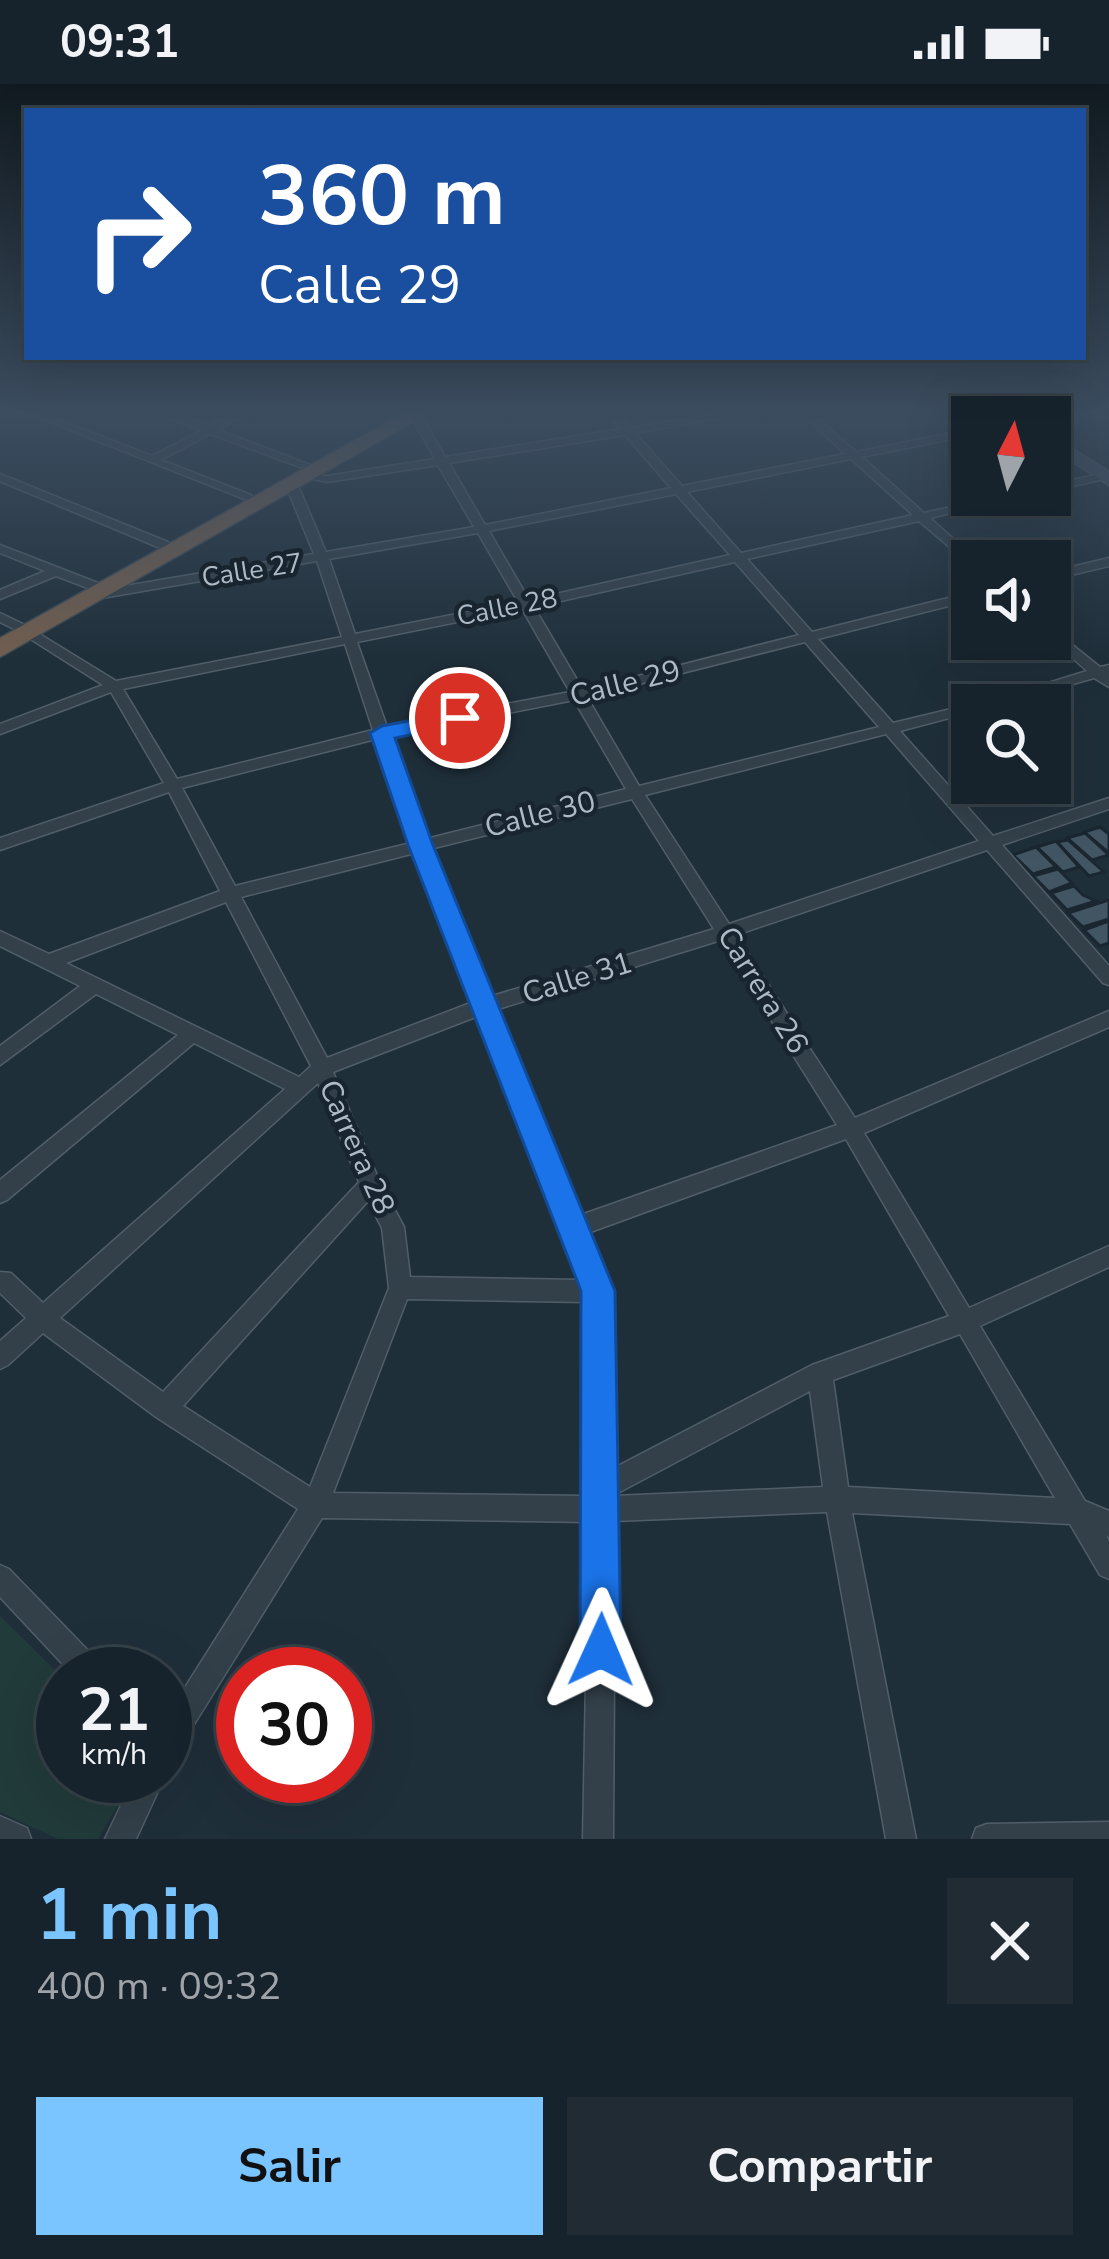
<!DOCTYPE html>
<html lang="es">
<meta charset="utf-8">
<style>
:root{--surface:#17232c;--page:#202b34;--text:#f1f3f6;--muted:#9ea4a9;--line:#364048;--accent:#7ac4ff}
body{margin:0;font-family:"Nunito Sans",sans-serif;background:var(--page);color:var(--text);height:100vh;display:flex;flex-direction:column;font-size:45px;white-space:nowrap}
*{box-sizing:border-box;margin:0}
p{font-size:39px;color:var(--muted)}
.icon{flex:none;width:66px;height:66px;fill:none;stroke:currentColor;stroke-width:2;stroke-linecap:round;stroke-linejoin:round}
.map{position:relative;height:1755px;overflow:hidden}
.sheet{display:flex;flex-direction:column;background:var(--surface);flex:1}
.sheet>*{flex:none}
.banner{position:absolute;left:24px;top:24px;width:1062px;height:252px;border-radius:0px;box-shadow:0 12px 48px #0002,0 0 0 3px var(--line);background:#1a4fa0;color:#fff;overflow:hidden}
.needle{width:78px;rotate:6deg}
.fabs{position:absolute;left:951px;top:312px;display:grid;gap:24px}
.fabs a{display:grid;place-items:center;width:120px;height:120px;border-radius:0px;background:var(--surface);box-shadow:0 12px 48px #0002,0 0 0 3px var(--line);font-size:60px}
.speed{position:absolute;left:36px;top:1563px;display:flex;gap:24px;font-size:60px;font-weight:700;text-align:center}
.speed>*{display:grid;place-content:center;width:156px;height:156px;border-radius:50%;background:var(--surface);box-shadow:0 12px 48px #0002,0 0 0 3px var(--line);line-height:1}
.speed small{font-size:30px;font-weight:400}
.speed .limit{border:18px solid #d22;background:#fff;color:#111}
.pin{position:absolute;display:grid;place-items:center;width:102px;height:102px;color:#fff;margin:-51px;border:6px solid #fff;border-radius:50%;box-shadow:0 3px 12px #0007}
.me{position:absolute;width:132px;margin:-66px;rotate:1deg;stroke-linejoin:round;filter:drop-shadow(0 0 9px #0008)}
.turn{display:flex;align-items:center;gap:42px;height:252px;padding:0 36px;font-size:54px}
.turn .icon{width:156px;height:156px;stroke-width:2.5}
.turn b{display:block;font-size:84px;line-height:102px}
.round{display:grid;place-items:center;flex:none;width:126px;height:126px;border-radius:0px;background:var(--page)}
.summary{display:flex;align-items:center;justify-content:space-between;height:204px;padding:0 36px}
h1{font-size:72px;font-weight:700;line-height:90px;color:var(--accent)}
.action{display:flex;gap:24px;margin-top:auto;padding:24px 36px}
.action a{flex:1;height:138px;border-radius:0px;background:var(--accent);color:#111;font-size:48px;font-weight:700;line-height:138px;text-align:center}
.action a+a{background:var(--page);color:var(--text)}
.status{display:flex;justify-content:space-between;align-items:center;height:84px;padding:0 60px;background:var(--surface);direction:ltr}
.status svg{height:33px;fill:currentColor}
.map>svg:first-child{display:block}
.green{fill:#213b3a}
.building{fill:#425562;stroke:#1a2731;stroke-width:3}
.lines{fill:none;stroke-linecap:round;stroke-linejoin:round}
.street-casing{stroke:#505e68;stroke-width:3}
.secondary-casing{stroke:#505e68;stroke-width:3}
.highway-casing{stroke:#3d4b55;stroke-width:3}
.street{fill:#33404a;fill-rule:evenodd}
.secondary{fill:#40505e;fill-rule:evenodd}
.highway{fill:#715e4f;fill-rule:evenodd}
.route{fill:#1a73e8;stroke:#114b97;stroke-width:3}
.labels{text-anchor:middle;stroke-width:9;stroke-linejoin:round;paint-order:stroke}
.far-street-label{font-size:27px;fill:#adbbc7;stroke:#18252f}
.street-label{font-size:30px;fill:#adbbc7;stroke:#18252f}
</style>
<div class="status"><b>09:31</b><svg viewBox="0 0 49 12"><path d="M0 12V9h3v3zM5 12V6h3v6zM10 12V3h3v9zM15 12V0h3v12zM26 1h20v11H26zM47 4h2v5h-2z"/></svg></div>
<div class="map">
<svg width="1109" height="1755" viewBox="0 0 1109 1755">
<rect width="100%" height="100%" fill="#1f2f3a"/>
<!-- green -->
<polygon class="green" points="0,1532 63,1594 63,1692 135,1692 98,1755 58,1755 0,1728"/>
<!-- building -->
<g class="building">
<polygon points="1100,743 1109,750 1109,769 1084,748"/>
<polygon points="1085,749 1109,771 1092,776 1067,754"/>
<polygon points="1068,756 1104,788 1089,792 1057,758"/>
<polygon points="1056,757 1079,783 1063,788 1037,763"/>
<polygon points="1036,763 1056,783 1033,790 1013,771"/>
<polygon points="1058,785 1072,799 1049,808 1033,792"/>
<polygon points="1074,802 1083,811 1096,817 1067,826 1051,809"/>
<polygon points="1109,816 1109,835 1083,843 1068,829"/>
<polygon points="1109,837 1109,859 1100,862 1084,846"/>
</g>
<g class="lines">
<!-- street casing -->
<g class="street-casing">
<g id="street">
<polygon points="30,330 44,330 152,372 201,347 160,330 175,330 209,342 233,330 246,330 218,346 310,381 300,383 210,350 161,376 251,411 253,413 247,416"/>
<path d="M 410,330 L 420,330 L 445,373 L 620,345 L 607,330 L 618,330 L 630,344 L 717,330 L 741,330 L 635,349 L 682,402 L 845,370 L 802,330 L 813,330 L 856,368 L 972,345 L 972,351 L 862,373 L 924,429 L 1003,411 L 1025,411 L 930,434 L 976,475 L 972,477 L 972,482 L 919,437 L 747,475 L 812,548 L 972,508 L 972,516 L 818,555 L 893,639 L 972,620 L 976,621 L 1087,587 L 1050,554 L 1050,543 L 1100,583 L 1109,581 L 1109,603 L 1094,594 L 999,621 L 972,621 L 972,628 L 900,647 L 993,752 L 1109,714 L 1109,725 L 1002,761 L 1109,882 L 1109,901 L 1103,899 L 987,766 L 736,851 L 855,1034 L 1109,927 L 1109,943 L 864,1049 L 969,1224 L 1109,1162 L 1109,1183 L 980,1242 L 1085,1417 L 1109,1427 L 1109,1453 L 1106,1451 L 1109,1457 L 1109,1495 L 1100,1491 L 1070,1440 L 852,1429 L 916,1755 L 886,1755 L 827,1428 L 615,1437 L 613,1755 L 583,1755 L 589,1438 L 322,1434 L 175,1671 L 165,1675 L 165,1635 L 298,1425 L 156,1333 L 43,1249 L 8,1281 L 0,1285 L 0,1257 L 26,1234 L 0,1209 L 0,1188 L 11,1189 L 43,1219 L 285,1005 L 194,959 L 7,1116 L 0,1119 L 0,1096 L 178,951 L 96,910 L 0,981 L 0,962 L 80,902 L 0,862 L 0,847 L 49,870 L 220,807 L 169,708 L 0,766 L 0,754 L 164,699 L 111,608 L 0,650 L 0,640 L 103,601 L 21,549 L 28,545 L 33,546 L 116,597 L 342,553 L 317,477 L 96,515 L 90,511 L 96,507 L 314,470 L 285,399 L 291,396 L 297,399 L 326,468 L 474,443 L 438,381 L 327,398 L 299,392 L 305,389 L 327,392 L 435,375 ZM 625,351 L 671,404 L 485,441 L 449,379 ZM 851,375 L 913,431 L 741,469 L 687,408 ZM 676,410 L 730,471 L 529,516 L 489,447 ZM 478,449 L 518,518 L 355,550 L 329,475 ZM 735,478 L 799,551 L 583,606 L 534,523 ZM 522,525 L 570,608 L 387,643 L 357,558 ZM 805,558 L 879,643 L 639,702 L 587,613 ZM 345,560 L 373,646 L 177,695 L 123,605 ZM 574,616 L 626,705 L 426,755 L 390,652 ZM 886,650 L 979,757 L 729,840 L 645,711 ZM 376,655 L 411,759 L 235,802 L 182,704 ZM 632,715 L 714,845 L 489,913 L 430,765 ZM 415,769 L 473,918 L 327,974 L 241,813 ZM 226,818 L 311,982 L 299,993 L 66,879 ZM 721,856 L 837,1041 L 578,1132 L 495,926 ZM 478,932 L 581,1196 L 410,1193 L 404,1143 L 379,1096 L 333,988 ZM 318,999 L 359,1098 L 163,1308 L 60,1234 ZM 846,1055 L 949,1232 L 812,1281 L 614,1384 L 608,1207 L 585,1150 ZM 368,1117 L 382,1144 L 389,1204 L 310,1403 L 183,1322 ZM 407,1215 L 586,1218 L 589,1412 L 333,1409 ZM 960,1250 L 1055,1414 L 848,1403 L 833,1296 ZM 810,1307 L 823,1403 L 614,1412 L 614,1411 Z"/>
<polygon points="1055,330 1076,330 1050,337 1050,333 1045,333"/>
<polygon points="1109,388 1109,394 1050,407 1050,401"/>
<polygon points="0,390 168,458 170,461 160,464 0,397"/>
<polygon points="0,461 98,499 99,502 93,506 56,492 0,515 0,506 45,487 0,469"/>
<polygon points="1109,474 1109,482 1050,496 1050,488"/>
<polygon points="0,529 23,540 25,543 18,547 0,538"/>
<polygon points="0,1481 9,1485 101,1580 105,1590 72,1590 0,1513"/>
<polygon points="135,1692 165,1692 136,1755 105,1755"/>
<polygon points="0,1732 27,1744 31,1755 0,1755"/>
<polygon points="1109,1738 1109,1755 972,1755 976,1744 987,1740"/>
</g>
</g>
<!-- secondary casing -->
<g class="secondary-casing">
<g id="secondary">
<polygon points="1004,330 1022,330 1024,333 1006,333"/>
<polygon points="1050,351 1109,388 1109,401 1050,363"/>
</g>
</g>
<!-- highway casing -->
<g class="highway-casing">
<polygon id="highway" points="402,330 427,330 0,573 0,554"/>
</g>
<!-- street -->
<use href="#street" class="street"/>
<!-- secondary -->
<use href="#secondary" class="secondary"/>
<!-- highway -->
<use href="#highway" class="highway"/>
</g>
<!-- sky -->
<linearGradient id="sky" x2="0" y2="1"><stop stop-color="#111a20"/><stop offset="0.57" stop-color="#3c4d60"/><stop offset="1" stop-color="#3c4d60" stop-opacity="0"/></linearGradient>
<rect width="1109" height="576" fill="url(#sky)"/>
<!-- route -->
<polygon class="route" points="460,627 472,634 468,639 395,654 433,761 615,1207 621,1566 615,1581 601,1587 586,1581 580,1566 581,1207 408,761 370,649 382,642"/>
<g class="labels">
<!-- far-street labels -->
<g class="far-street-label">
<text transform="translate(252 486) rotate(-9)" y="9">Calle 27</text>
<text transform="translate(507 523) rotate(-11)" y="9">Calle 28</text>
</g>
<!-- street labels -->
<g class="street-label">
<text transform="translate(625 599) rotate(-14)" y="10">Calle 29</text>
<text transform="translate(540 730) rotate(-14)" y="10">Calle 30</text>
<text transform="translate(577 894) rotate(-17)" y="10">Calle 31</text>
<text transform="translate(763 906) rotate(58)" y="10">Carrera 26</text>
<text transform="translate(357 1063) rotate(66)" y="10">Carrera 28</text>
</g>
</g>
</svg>
<div class="fabs">
<a><svg class="needle" viewBox="-14 -14 28 28"><path d="M0-13l5 13h-10z" fill="#e53935"/><path d="M0 13l5-13h-10z" fill="#9ea4a9"/></svg></a>
<a><svg class="icon" aria-label="sound" viewBox="0 0 24 24"><path d="M4 9h4l5-4v14l-5-4H4zM17 9q2 3 0 6"/></svg></a>
<a><svg class="icon" aria-label="search" viewBox="0 0 24 24"><circle cx="10" cy="10" r="6"/><path d="M15 15l6 6"/></svg></a>
</div>
<div class="speed"><div>21<small>km/h</small></div><div class="limit">30</div></div>
<div class="pin" style="left:460px;top:634px;background:#d93025"><svg class="icon" aria-label="arrive" viewBox="0 0 24 24"><path d="M6 21V4h12l-3 4 3 4H6"/></svg></div>
<svg class="me" style="left:601px;top:1566px" viewBox="-20 -20 40 40"><path d="M0-17L14 15 0 8-14 15z" fill="#1a73e8" stroke="#fff" stroke-width="4"/></svg>
<div class="banner">
<div class="turn"><svg class="icon" aria-label="right" viewBox="0 0 24 24"><path d="M7 20v-9h11M14 6l5 5-5 5"/></svg><div><b>360 m</b>Calle 29</div></div>
</div>
</div>
<section class="sheet">
<div class="summary"><div><h1>1 min</h1><p>400 m · 09:32</p></div><a class="round"><svg class="icon" aria-label="close" viewBox="0 0 24 24"><path d="M6 6l12 12M18 6L6 18"/></svg></a></div>
<div class="action"><a>Salir</a><a>Compartir</a></div>
</section>
